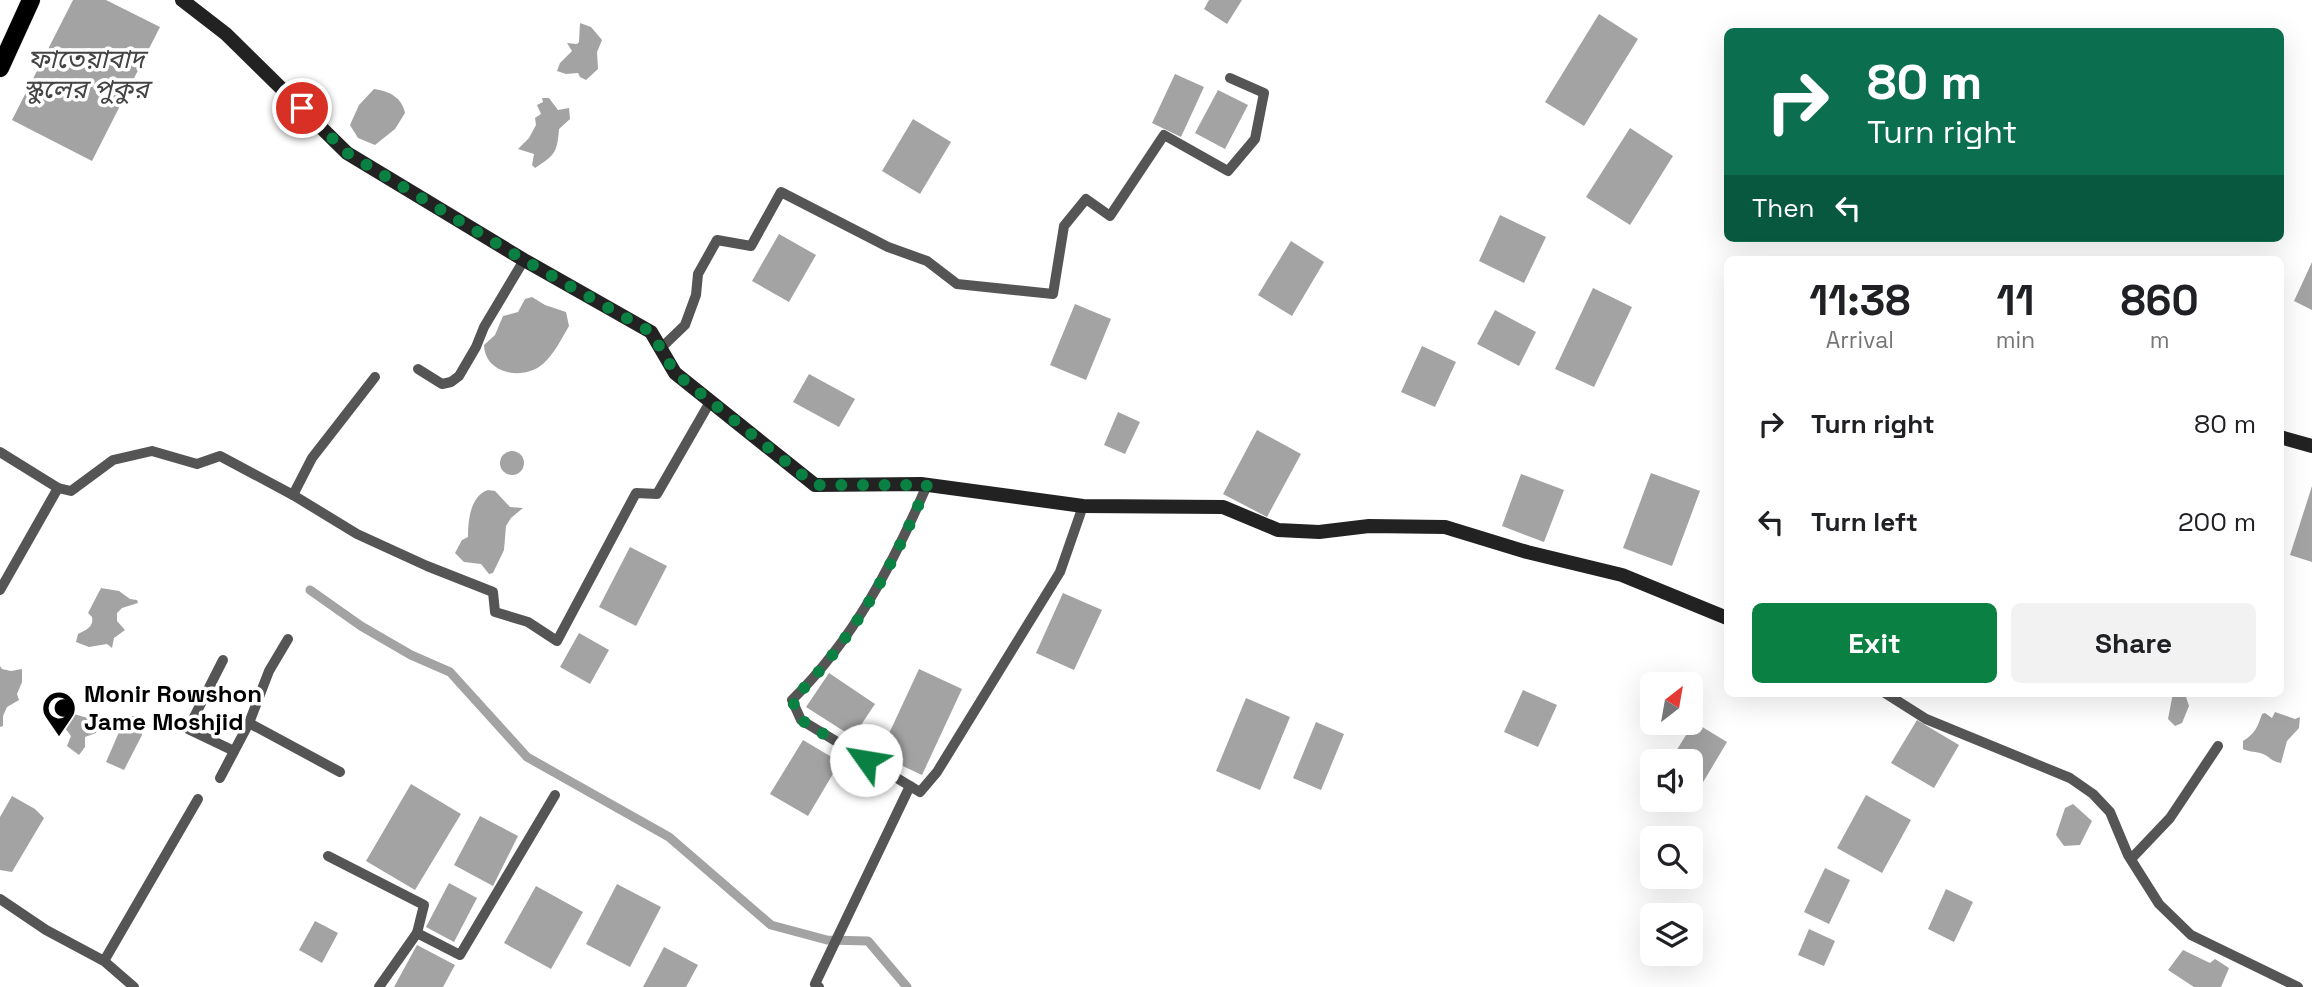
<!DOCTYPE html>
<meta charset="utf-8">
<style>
:root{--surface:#fff;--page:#f2f2f2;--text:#202124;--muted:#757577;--accent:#0b8043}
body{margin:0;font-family:"Space Grotesk","Noto Sans Bengali",sans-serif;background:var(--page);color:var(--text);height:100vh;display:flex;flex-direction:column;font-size:26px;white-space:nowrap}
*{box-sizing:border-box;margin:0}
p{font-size:23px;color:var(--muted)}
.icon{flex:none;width:38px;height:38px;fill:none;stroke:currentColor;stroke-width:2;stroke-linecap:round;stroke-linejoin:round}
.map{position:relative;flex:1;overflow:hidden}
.side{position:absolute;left:1724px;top:256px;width:560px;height:441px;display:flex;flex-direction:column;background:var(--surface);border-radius:10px;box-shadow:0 7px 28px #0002}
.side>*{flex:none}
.top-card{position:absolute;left:1724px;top:28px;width:560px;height:214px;border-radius:10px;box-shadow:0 7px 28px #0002;background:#0b6e4f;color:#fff;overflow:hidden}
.needle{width:46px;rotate:31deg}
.tools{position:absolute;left:1640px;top:672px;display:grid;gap:14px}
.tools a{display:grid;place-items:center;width:63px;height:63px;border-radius:10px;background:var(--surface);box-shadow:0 7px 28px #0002;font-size:35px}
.pin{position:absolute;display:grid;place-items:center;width:60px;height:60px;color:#fff;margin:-30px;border:4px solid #fff;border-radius:50%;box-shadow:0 2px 7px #0007}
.me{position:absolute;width:77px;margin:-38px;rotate:302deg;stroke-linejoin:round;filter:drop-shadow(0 0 5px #0008)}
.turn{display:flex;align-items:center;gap:24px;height:147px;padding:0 28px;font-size:32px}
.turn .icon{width:91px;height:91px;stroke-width:2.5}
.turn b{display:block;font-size:49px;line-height:60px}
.then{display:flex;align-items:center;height:66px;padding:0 28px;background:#0003;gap:14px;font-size:26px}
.eta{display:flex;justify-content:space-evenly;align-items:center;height:119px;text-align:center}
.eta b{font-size:42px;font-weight:800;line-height:49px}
.cta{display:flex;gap:14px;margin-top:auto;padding:14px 28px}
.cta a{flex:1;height:80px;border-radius:10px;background:var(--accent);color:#fff;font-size:28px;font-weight:800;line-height:80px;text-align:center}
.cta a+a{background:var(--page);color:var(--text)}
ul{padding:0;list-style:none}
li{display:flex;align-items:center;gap:21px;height:98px;padding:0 28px}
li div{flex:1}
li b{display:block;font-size:26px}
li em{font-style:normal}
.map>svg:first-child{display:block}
.water{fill:#a3a3a3}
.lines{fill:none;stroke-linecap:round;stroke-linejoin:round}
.canal{stroke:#a3a3a3;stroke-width:9}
.highway-casing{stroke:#dbdbdb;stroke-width:19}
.street{stroke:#555;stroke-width:10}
.secondary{stroke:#222;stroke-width:14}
.highway{stroke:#000;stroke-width:18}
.route{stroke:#0b8043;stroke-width:12;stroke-dasharray:0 21.6}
.labels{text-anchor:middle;stroke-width:7;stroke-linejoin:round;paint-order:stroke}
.poi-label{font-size:24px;font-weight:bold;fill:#000;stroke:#fff;text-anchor:start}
.water-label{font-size:26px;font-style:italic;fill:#444;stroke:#fff}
</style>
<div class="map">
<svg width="2312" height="987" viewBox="0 0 2312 987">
<rect width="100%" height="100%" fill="#fff"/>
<!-- water -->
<g class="water">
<polygon points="73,0 106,0 160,27 92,161 12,120"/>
<polygon points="1209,0 1242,0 1227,24 1204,9"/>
<polygon points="1599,14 1638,39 1584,126 1545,102"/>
<polygon points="580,23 591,27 602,40 597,52 598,69 586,80 580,77 578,73 566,74 557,71 560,63 572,51 567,43 577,44 579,42"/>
<polygon points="1175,74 1204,87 1181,137 1152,123"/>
<path d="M 374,89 C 390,91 402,98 405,113 L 395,129 L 375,145 L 358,138 L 350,125 L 359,105 Z"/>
<polygon points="1218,90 1248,105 1225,149 1195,133"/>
<path d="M 542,98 L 549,98 L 558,110 L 569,108 L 570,119 L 559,129 C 557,153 555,155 535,168 L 532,165 L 534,154 L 518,149 L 529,138 L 536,125 L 535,118 L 541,114 L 537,105 L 543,102 Z"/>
<polygon points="913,119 951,142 920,194 882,171"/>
<polygon points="1630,128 1673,156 1630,225 1586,197"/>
<polygon points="1500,215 1546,237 1524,283 1479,261"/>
<polygon points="779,234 816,255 789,302 752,281"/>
<polygon points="1291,241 1324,262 1292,316 1258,295"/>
<polygon points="2312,262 2312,310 2294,301"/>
<polygon points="1593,288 1632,307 1594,387 1555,369"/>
<path d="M 532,297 L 545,305 L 566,312 L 569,326 C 562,338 554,354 544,363 C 525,381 485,375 484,345 L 495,335 L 503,316 L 518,312 L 525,299 Z"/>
<polygon points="1075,304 1111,319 1086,380 1050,365"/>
<polygon points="1495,310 1536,332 1519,366 1477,344"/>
<polygon points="1422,346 1456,362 1435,407 1401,392"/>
<polygon points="809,374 855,399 839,427 793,402"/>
<polygon points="1118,412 1140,422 1125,454 1104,445"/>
<polygon points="1257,430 1301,454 1267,517 1223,494"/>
<circle cx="512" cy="463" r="12"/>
<polygon points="1651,473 1700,491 1672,566 1623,548"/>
<polygon points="1521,474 1564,490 1544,542 1502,526"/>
<polygon points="2312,486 2312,562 2290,555"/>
<path d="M 488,490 L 495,491 L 510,507 L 523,508 L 511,518 L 506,526 L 504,550 L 493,573 L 489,574 L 481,564 L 464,562 L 455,553 L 462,540 L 468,537 C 468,521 470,496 488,490 Z"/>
<polygon points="630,547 667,566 636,626 599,607"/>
<path d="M 101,588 L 119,591 L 130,599 L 137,600 L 138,603 L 122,608 L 117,613 L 117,621 L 125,630 L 114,638 L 112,648 L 107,644 L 89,647 L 76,642 L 78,634 C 86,630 94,627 92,617 L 88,613 Z"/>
<polygon points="1063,593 1102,610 1074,670 1036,653"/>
<polygon points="579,633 609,650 590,684 560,667"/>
<polygon points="0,666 2,669 11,671 22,669 22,682 17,694 19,700 7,707 3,716 3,726 0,727"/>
<polygon points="919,669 962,689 922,775 879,755"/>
<polygon points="829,673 875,704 853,737 806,707"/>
<polygon points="1523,690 1557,705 1538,747 1504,732"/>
<polygon points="2173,693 2181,693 2186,697 2189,706 2182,723 2175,726 2168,719"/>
<polygon points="1246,698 1290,717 1260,790 1216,771"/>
<path d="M 2275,712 L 2295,719 L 2300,717 L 2299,728 L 2287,741 L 2281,763 C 2271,762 2269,755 2260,753 C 2253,751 2249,752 2243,749 L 2243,741 C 2255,734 2258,726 2262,714 L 2265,713 L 2272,718 Z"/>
<polygon points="74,714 91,719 97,726 96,733 85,737 85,747 79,755 67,746 71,736 65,728 66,720"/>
<polygon points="130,716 136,716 141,720 142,735 124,770 106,762 123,723"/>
<polygon points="1917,720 1959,745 1934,788 1891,763"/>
<polygon points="1316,722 1344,734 1321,790 1293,778"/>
<polygon points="1694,722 1727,742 1699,789 1691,784 1690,761 1670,761"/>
<polygon points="803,740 840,762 808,816 770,794"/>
<polygon points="411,784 461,814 415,890 366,861"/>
<polygon points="1866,795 1911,820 1882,873 1837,848"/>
<polygon points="12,796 35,809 44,818 12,872 0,870 0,817"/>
<polygon points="2073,804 2092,821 2080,845 2064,846 2056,835 2065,808"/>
<polygon points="480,816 518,836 493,886 454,865"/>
<polygon points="1825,868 1850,880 1829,924 1804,912"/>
<polygon points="449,883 477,898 454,942 426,927"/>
<polygon points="617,884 661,907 630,967 586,944"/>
<polygon points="536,886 583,912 551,969 504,943"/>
<polygon points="1946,889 1973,902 1954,942 1928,929"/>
<polygon points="315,921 338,933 322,963 299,950"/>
<polygon points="1809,929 1835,941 1824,966 1798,955"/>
<polygon points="417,945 455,965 443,987 394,987"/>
<polygon points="664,947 698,965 686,987 643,987"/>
<polygon points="2183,950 2210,963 2215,959 2229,968 2221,987 2194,987 2168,970"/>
</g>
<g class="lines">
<!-- canal -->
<polyline class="canal" points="310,590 361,626 411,655 450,672 527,757 669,837 771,925 827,940 868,941 907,987"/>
<!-- highway casing -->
<g class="highway-casing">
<polyline id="highway" points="0,68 31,0"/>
</g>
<!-- street -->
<g class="street">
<polyline points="661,348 685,325 696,295 698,274 717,240 751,246 781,192 888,247 927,261 957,284 1053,294 1064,226 1086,199 1110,216 1164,135 1228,171 1255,139 1264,93 1230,78"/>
<polyline points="418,369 442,384 451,382 459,376 476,347 484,327 524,260"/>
<polyline points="0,452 58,488"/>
<polyline points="293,495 357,534 427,566 493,592 495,612 528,622 557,641 636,493 657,494 710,402"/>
<polyline points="0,590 58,488 71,491 113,460 152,451 197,464 220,456 293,495 312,458 375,377"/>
<polyline points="223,660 188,729 234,751"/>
<polyline points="1885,693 1926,719 2070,778 2093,794 2110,812 2128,855 2159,904 2191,935 2298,987"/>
<polyline points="249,723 340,772"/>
<polyline points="220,778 249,723 269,671 288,639"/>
<path d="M 910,786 L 801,720 L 792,700 C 854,639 893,564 927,485"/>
<polyline points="328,856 424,905 417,933 379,987"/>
<polyline points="2131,859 2170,818 2218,746"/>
<polyline points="0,899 46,930 104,961 134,987"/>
<polyline points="417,933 460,955 555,795"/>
<polyline points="104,961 198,799"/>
<polyline points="819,987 815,984 910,786 920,792 937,772 1060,572 1083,506"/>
</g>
<!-- secondary -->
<g class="secondary">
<polyline points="182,0 226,34 347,153 524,260 651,332 675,373 815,485 921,484 1083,506 1223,507 1278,530 1319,532 1369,526 1445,527 1527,552 1622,575 1727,618"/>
<polyline points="2280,437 2312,446"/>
</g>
<!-- highway -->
<use href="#highway" class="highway"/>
</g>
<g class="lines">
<!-- route -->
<path class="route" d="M 302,108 L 347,153 L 524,260 L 651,332 L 675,373 L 815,485 L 927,485 C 894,564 854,640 792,700 L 801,720 L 866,760"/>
</g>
<!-- icons -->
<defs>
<g id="mosque-pin" transform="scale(1.75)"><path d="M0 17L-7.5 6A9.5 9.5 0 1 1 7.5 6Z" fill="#000" stroke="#fff"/><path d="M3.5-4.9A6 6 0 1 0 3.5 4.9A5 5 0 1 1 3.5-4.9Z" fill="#fff"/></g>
</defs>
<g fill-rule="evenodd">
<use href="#mosque-pin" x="59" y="708"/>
</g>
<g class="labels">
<!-- poi labels -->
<g class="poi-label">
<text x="84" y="702">Monir Rowshon<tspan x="84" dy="28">Jame Moshjid</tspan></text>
</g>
<!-- water labels -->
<g class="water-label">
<text x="86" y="68">ফাতেয়াবাদ<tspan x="86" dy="30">স্কুলের পুকুর</tspan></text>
</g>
</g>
</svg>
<div class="tools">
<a><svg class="needle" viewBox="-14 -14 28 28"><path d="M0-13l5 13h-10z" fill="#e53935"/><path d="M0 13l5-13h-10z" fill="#757577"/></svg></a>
<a><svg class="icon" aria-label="sound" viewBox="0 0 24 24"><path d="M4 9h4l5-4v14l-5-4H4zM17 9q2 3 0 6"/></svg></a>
<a><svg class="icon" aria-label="search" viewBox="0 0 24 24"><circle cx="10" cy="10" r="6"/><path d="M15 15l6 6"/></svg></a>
<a><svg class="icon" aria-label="layers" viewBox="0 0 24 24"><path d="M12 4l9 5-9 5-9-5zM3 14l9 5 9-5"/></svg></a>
</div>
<div class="pin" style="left:302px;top:108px;background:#d93025"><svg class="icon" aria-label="arrive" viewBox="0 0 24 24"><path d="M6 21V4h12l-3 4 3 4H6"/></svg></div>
<svg class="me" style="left:866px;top:760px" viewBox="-20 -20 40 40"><circle r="19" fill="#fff"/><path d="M0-13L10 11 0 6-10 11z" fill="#0b8043"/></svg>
<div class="top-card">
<div class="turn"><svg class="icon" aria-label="right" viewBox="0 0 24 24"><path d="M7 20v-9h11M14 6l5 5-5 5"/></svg><div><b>80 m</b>Turn right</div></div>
<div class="then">Then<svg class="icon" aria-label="left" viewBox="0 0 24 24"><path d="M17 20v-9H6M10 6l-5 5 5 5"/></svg></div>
</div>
<section class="side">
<div class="eta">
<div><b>11:38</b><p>Arrival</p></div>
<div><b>11</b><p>min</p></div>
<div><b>860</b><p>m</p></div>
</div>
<ul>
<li><svg class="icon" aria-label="right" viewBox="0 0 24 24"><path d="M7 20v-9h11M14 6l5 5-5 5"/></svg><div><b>Turn right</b></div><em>80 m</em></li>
<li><svg class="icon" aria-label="left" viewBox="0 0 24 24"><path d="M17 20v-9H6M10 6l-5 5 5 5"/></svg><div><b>Turn left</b></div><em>200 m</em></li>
</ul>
<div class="cta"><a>Exit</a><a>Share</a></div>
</section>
</div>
